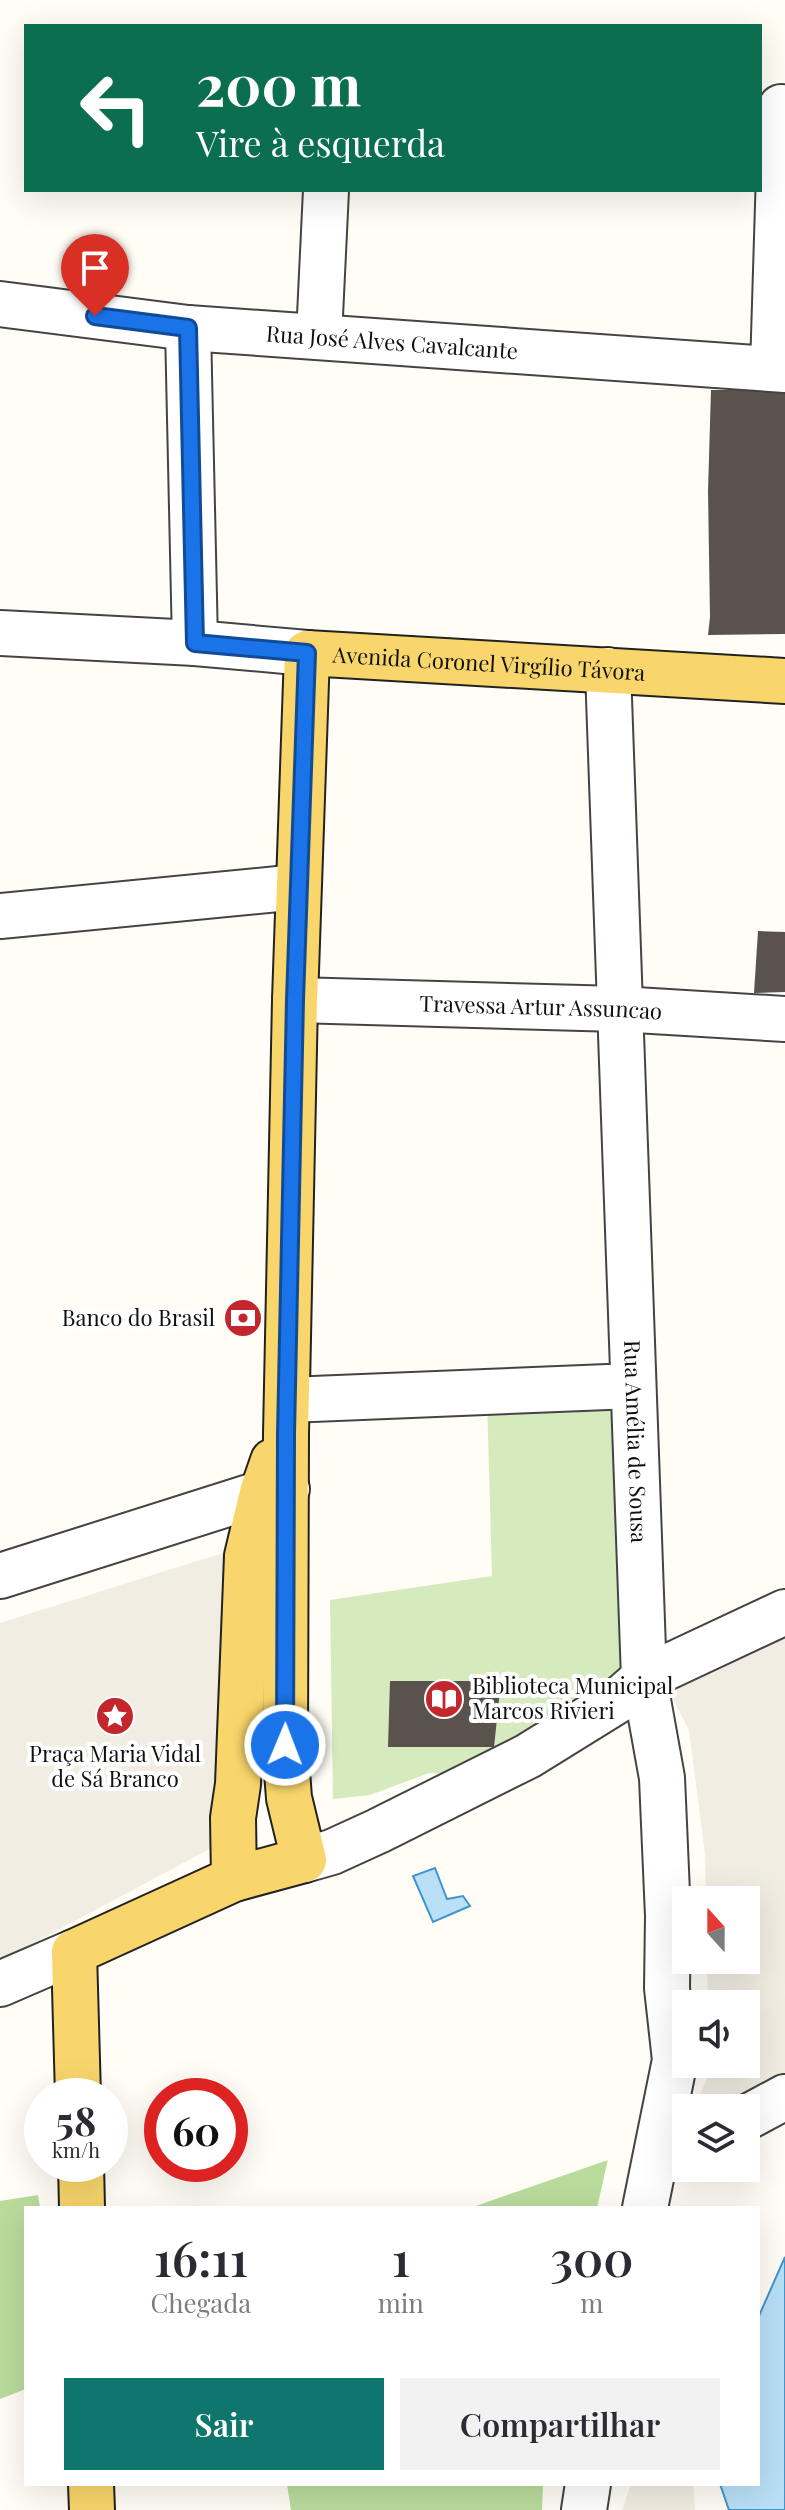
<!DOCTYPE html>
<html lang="pt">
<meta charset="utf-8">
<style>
:root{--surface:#fff;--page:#f2f2f3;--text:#2b2b33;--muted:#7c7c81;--accent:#0f766e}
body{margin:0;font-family:"Playfair Display",serif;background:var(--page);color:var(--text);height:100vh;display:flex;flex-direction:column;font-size:30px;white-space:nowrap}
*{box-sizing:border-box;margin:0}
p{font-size:26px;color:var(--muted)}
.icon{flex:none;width:44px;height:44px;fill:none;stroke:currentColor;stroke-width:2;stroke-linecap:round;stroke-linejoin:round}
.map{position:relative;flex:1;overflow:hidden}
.side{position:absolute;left:24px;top:2206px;width:736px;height:280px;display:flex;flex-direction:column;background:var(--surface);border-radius:0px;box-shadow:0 8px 32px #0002}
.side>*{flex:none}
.top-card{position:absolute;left:24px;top:24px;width:738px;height:168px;border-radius:0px;box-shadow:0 8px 32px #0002;background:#0b6e4f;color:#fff;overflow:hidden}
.needle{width:52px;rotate:339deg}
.tools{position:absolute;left:672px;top:1886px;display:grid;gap:16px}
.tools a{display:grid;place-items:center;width:88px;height:88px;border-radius:0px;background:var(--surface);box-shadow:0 8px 32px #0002;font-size:40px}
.speed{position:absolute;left:24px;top:2078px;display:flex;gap:16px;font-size:40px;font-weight:700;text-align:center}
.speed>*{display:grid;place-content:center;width:104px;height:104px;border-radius:50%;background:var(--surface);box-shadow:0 8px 32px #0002;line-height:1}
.speed small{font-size:20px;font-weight:400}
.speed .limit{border:12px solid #d22;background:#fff;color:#111}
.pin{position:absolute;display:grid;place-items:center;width:68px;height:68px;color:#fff;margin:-82px -34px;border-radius:50% 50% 50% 0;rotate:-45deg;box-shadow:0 0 8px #0007}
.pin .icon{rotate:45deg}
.me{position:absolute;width:88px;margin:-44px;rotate:1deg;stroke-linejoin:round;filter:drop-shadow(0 0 6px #0008)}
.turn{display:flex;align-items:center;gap:28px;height:168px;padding:0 40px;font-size:36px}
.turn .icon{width:104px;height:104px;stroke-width:2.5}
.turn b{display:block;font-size:56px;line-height:68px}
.eta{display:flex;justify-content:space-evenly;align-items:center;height:136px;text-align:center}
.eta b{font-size:48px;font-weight:600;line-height:56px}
.button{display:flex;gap:16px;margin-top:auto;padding:16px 40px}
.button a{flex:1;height:92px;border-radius:0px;background:var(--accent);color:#fff;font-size:32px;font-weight:600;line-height:92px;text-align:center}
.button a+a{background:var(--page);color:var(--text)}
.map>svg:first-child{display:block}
.green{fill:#d5ebbd}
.forest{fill:#b9dc9c}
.plaza{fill:#f1ede2}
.water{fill:#b9e0f7;stroke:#3f96cf;stroke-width:2}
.building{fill:#5a524d}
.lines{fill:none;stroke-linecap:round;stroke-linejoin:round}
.minor-casing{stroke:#444;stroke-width:48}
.major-casing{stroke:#222;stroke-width:48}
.minor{stroke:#fff;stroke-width:44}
.major{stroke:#f9d66b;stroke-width:44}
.route-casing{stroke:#114b97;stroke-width:20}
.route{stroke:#1a73e8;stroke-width:14}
.labels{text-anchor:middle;stroke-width:8;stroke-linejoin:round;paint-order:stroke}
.street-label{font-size:22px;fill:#111;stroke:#fff}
.poi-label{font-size:22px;fill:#111;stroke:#fff;text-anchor:end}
</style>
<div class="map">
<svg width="785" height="2510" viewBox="0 0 785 2510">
<rect width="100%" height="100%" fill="#fffdf5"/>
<!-- green -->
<polygon class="green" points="611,1399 632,1663 535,1735 470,1775 429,1773 370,1795 333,1799 330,1600 492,1576 487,1400"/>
<!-- forest -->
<g class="forest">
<polygon points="608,2159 597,2208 470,2208 608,2160"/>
<polygon points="38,2195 40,2208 26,2208 26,2389 0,2399 0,2201"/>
<polygon points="287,2484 543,2484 542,2510 291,2510"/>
</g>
<!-- plaza -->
<g class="plaza">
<polygon points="229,1551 230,1810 213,1847 0,1961 0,1623"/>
<polygon points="785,1636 785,2090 746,2108 694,2108 710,2072 709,2064 746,2064 746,2004 708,2004 707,1960 746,1960 746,1900 706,1900 705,1854 689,1730 668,1690"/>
<polygon points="631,2484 693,2484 695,2510 622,2510"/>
</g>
<!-- water -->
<g class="water">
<polygon points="435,1868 447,1899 463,1896 470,1906 433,1922 413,1876"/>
<polygon points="785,2257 785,2510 729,2510 720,2484 758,2484 758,2318"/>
</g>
<!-- building -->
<g class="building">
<polygon points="711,390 785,390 785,634 708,635 710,617 708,491"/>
<polygon points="758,931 785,932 785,992 754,993"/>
<polygon points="390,1681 501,1681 494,1747 388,1747"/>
</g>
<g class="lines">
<!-- minor casing -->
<g class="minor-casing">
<g id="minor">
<path id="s1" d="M 0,304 L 188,328 L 785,370"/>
<polyline points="188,328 195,643"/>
<polyline points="319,337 326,190"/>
<polyline points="773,369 781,107"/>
<polyline points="0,633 195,643 307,653"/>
<path id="s2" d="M 608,670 L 644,1678 L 662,1778 L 668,1916 L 667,1988 L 675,2060 L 645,2208"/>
<polyline points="0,916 298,887"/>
<path id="s3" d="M 295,1000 L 619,1009 L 785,1019"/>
<polyline points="288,1400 633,1386"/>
<polyline points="0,1576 262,1493 287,1489"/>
<polyline points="304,1860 332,1852 378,1831 528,1756 620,1699 644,1678 785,1612"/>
<polyline points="0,1984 74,1952"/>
<polyline points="746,2118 785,2097"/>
<polyline points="584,2510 588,2484"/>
</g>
</g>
<!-- major casing -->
<g class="major-casing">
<g id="major">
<polyline points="234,1879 233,1818 238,1784 247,1556 262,1493 273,1461"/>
<path id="s4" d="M 78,2096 L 74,1952 L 234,1879 L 304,1860 L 289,1798 L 285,1745 L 286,1434 L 295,1000 L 307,653 L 785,681"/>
<polyline points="81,2164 82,2208"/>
<polyline points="91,2484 92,2510"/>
</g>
</g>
<!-- minor -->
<use href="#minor" class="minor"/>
<!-- major -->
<use href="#major" class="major"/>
</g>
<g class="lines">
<!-- route casing -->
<g class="route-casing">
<polyline id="route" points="95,316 188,328 195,643 307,653 295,1000 286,1434 285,1745"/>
</g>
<!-- route -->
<use href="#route" class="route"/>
</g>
<!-- icons -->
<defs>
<g id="bank-disc" transform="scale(2)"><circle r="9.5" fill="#c4262e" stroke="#fff"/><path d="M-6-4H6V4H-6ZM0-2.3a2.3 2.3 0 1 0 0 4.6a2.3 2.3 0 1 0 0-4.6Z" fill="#fff"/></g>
<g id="library-disc" transform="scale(2)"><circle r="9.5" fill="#c4262e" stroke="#fff"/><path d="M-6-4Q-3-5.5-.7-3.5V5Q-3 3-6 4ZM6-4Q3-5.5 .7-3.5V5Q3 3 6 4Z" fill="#fff"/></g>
<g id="sight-disc" transform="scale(2)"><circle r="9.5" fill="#c4262e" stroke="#fff"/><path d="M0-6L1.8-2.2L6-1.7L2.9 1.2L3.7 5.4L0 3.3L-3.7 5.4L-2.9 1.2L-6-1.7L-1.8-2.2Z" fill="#fff"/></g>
</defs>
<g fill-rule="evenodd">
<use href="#bank-disc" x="243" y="1318"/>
<use href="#library-disc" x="444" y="1699"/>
<use href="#sight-disc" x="115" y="1716"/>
</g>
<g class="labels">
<!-- street labels -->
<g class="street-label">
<text dy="8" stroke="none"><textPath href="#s1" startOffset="394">Rua José Alves Cavalcante</textPath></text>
<text dy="8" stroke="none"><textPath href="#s4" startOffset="1784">Avenida Coronel Virgílio Távora</textPath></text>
<text dy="8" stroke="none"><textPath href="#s3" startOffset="246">Travessa Artur Assuncao</textPath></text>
<text dy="8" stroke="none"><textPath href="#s2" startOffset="772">Rua Amélia de Sousa</textPath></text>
</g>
<!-- poi labels -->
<g class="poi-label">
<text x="215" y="1326">Banco do Brasil</text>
<text x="472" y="1694" text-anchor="start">Biblioteca Municipal<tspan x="472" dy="25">Marcos Rivieri</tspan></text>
<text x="115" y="1762" text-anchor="middle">Praça Maria Vidal<tspan x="115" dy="25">de Sá Branco</tspan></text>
</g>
</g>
</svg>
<div class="tools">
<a><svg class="needle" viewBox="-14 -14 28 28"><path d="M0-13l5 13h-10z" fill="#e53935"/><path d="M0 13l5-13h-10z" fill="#7c7c81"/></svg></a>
<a><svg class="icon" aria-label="sound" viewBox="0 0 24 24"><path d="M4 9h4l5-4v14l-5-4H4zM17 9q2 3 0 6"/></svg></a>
<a><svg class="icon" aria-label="layers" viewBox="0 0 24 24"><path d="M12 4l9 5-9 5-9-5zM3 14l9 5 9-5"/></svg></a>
</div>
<div class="speed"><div>58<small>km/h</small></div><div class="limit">60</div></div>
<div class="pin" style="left:95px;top:316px;background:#d93025"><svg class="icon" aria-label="arrive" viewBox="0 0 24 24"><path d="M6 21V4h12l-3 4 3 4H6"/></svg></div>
<svg class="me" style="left:285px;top:1745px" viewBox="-20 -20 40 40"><circle r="17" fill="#1a73e8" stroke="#fff" stroke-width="3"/><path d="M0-11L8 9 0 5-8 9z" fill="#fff"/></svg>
<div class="top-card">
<div class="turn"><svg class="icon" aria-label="left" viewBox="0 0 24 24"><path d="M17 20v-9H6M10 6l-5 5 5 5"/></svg><div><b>200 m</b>Vire à esquerda</div></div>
</div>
<section class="side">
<div class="eta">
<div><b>16:11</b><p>Chegada</p></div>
<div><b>1</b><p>min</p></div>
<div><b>300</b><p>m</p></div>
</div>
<div class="button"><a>Sair</a><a>Compartilhar</a></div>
</section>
</div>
